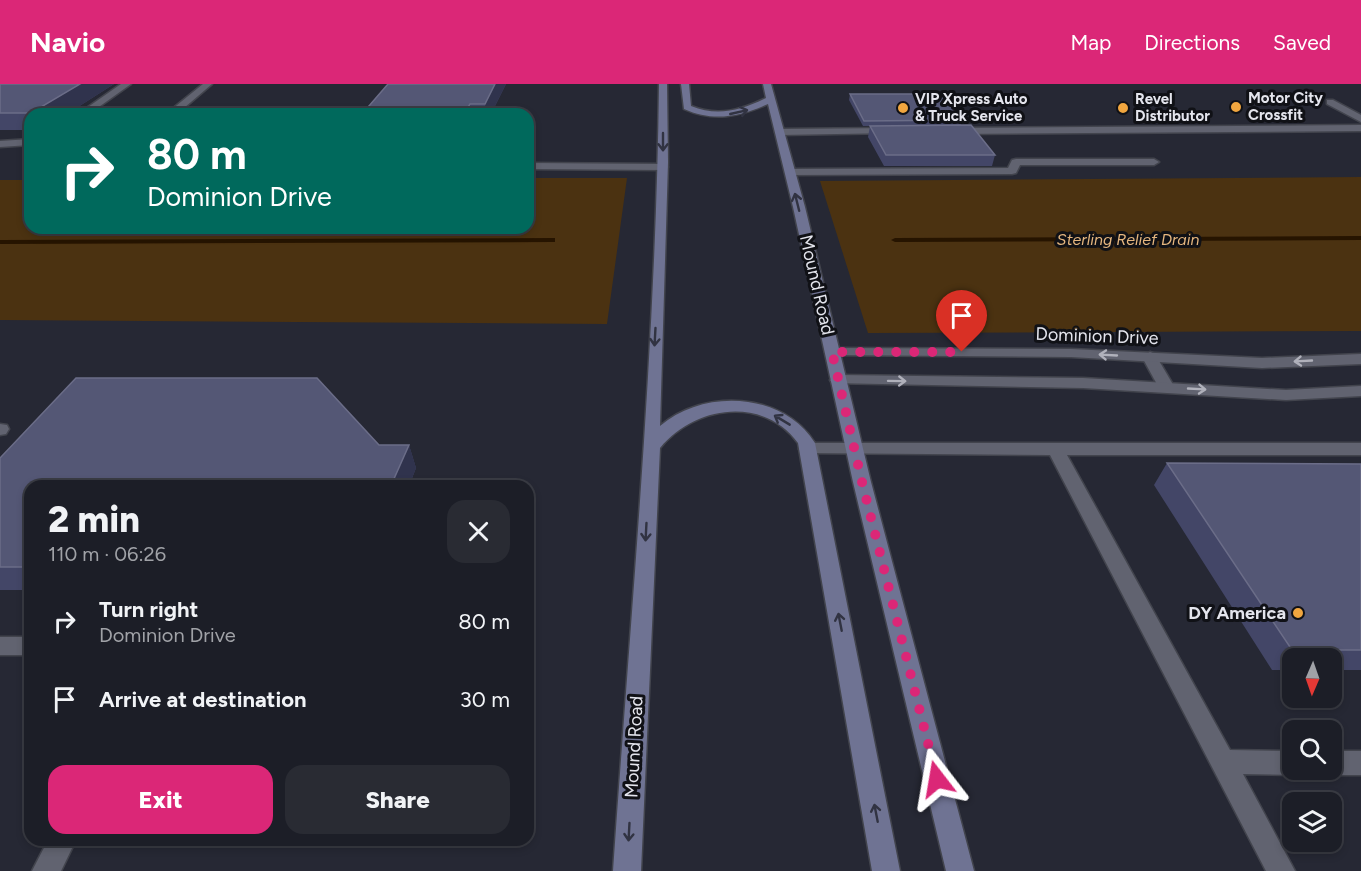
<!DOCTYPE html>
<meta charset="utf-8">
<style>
:root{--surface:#1c1e27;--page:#292b33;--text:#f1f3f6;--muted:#a0a2a7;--line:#3a3c44;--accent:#db2777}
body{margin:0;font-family:Figtree,sans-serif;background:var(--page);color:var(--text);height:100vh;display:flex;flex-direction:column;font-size:22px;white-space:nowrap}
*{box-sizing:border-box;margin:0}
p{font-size:20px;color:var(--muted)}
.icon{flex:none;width:33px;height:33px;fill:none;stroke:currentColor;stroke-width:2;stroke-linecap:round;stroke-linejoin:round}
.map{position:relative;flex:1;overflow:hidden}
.details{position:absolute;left:24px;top:396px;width:510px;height:366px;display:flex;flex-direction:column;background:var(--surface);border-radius:18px;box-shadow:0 3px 9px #0003,0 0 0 2px var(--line)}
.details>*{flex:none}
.guide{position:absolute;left:24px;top:24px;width:510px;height:126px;border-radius:18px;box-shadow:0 3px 9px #0003,0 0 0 2px var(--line);background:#00695c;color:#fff;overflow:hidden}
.needle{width:39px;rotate:182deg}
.buttons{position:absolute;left:1282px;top:564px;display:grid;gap:12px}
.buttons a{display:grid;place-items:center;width:60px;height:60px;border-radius:12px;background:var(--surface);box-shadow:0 3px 9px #0003,0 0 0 2px var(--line);font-size:30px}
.pin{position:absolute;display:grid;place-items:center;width:51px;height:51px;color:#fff;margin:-62px -26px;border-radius:50% 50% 50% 0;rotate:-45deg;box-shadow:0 0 6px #0007}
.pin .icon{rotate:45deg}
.me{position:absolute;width:66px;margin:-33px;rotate:346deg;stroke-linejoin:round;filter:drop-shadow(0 0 4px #0008)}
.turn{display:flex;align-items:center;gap:21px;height:126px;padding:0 24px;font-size:27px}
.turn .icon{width:78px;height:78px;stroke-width:2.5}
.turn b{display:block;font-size:42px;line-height:51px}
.round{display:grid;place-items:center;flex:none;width:63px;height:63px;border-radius:18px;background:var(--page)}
.overview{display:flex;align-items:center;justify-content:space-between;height:102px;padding:0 24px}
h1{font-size:36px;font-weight:800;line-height:45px}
.action{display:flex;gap:12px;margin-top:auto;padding:12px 24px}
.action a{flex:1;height:69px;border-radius:18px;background:var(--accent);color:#fff;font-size:24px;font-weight:800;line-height:69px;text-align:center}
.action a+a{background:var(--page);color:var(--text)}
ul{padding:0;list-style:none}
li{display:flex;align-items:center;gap:18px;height:78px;padding:0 24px}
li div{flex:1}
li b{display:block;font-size:22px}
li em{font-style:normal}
header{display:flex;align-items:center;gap:36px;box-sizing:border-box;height:84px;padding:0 30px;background:var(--accent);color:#fff}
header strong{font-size:28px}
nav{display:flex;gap:33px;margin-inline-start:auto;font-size:21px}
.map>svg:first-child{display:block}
.green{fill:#4b3211}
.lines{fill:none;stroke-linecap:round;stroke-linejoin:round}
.stream{fill:#261400;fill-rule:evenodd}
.lane-casing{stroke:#42444d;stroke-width:3}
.street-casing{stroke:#42444d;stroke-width:3}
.secondary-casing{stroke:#42444d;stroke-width:3}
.lane{fill:#616370;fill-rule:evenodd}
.street{fill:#616370;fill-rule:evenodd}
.secondary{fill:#6f7393;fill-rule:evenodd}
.wall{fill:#434667}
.shaded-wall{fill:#30334d}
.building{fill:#545775;stroke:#6b6d88;stroke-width:1.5}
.oneway{stroke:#313342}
.oneway2{stroke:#b0b1bb}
.route{stroke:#db2777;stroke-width:10;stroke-dasharray:0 18}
.poi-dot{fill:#f1a63f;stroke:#101116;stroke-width:2}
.labels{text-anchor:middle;stroke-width:6;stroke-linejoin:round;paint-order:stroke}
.far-poi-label{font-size:15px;font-weight:bold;fill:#e4e5ed;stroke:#101116;text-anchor:start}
.far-water-label{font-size:16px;font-style:italic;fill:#e6b77f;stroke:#101116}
.street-label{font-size:18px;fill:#e4e5ed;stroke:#101116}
.poi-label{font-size:18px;font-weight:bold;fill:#e4e5ed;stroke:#101116;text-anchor:end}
</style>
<header>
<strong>Navio</strong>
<nav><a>Map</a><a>Directions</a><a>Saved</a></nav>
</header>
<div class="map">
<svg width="1361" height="787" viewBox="0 0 1361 787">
<rect width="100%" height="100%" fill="#262834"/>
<!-- green -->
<g class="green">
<polygon points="1361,93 1361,247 868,249 820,97"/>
<polygon points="528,94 627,94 607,240 0,236 0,96 30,96 30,144 528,144"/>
</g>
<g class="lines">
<!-- stream -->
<g class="stream">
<polygon points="1361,152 1361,156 895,158 891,156 895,154"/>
<polygon points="555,154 555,158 552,158 0,160 0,156"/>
</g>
<!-- lane casing -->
<g class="lane-casing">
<g id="lane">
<polygon points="121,0 131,0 89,30 78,30"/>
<polygon points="203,0 212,0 177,30 166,30"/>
<polygon points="1327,16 1333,16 1361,31 1361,38 1327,20"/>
<polygon points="1361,41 1361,47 953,50 948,47 953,44"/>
<polygon points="892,44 897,47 895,49 780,51 775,48 780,45"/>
<polygon points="30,55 30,61 0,63 0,57"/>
<polygon points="1016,75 1154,75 1159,78 1154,81 1020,81 1016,89 1012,90 790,91 785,88 790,85 1008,84 1012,76"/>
<polygon points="528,79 663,80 668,83 663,86 528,85"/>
<polygon points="1150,268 1155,270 1175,304 1173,307 1161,307 1159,304 1142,273"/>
<polygon points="0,340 7,341 9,345 6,350 0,351"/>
<polygon points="808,359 1361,359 1361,371 1067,371 1230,666 1293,667 1293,686 1303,686 1302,687 1293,691 1243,690 1295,787 1266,787 1050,371 802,369 799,365 802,361"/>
<rect x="0" y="553" width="30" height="18"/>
<polygon points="1332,667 1361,667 1361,691 1332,691 1323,687 1322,686 1332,686"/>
<polygon points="48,756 76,756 61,787 32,787"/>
</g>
</g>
<!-- street casing -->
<g class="street-casing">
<g id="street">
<polygon points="832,264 1071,265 1262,274 1361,270 1361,280 1262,284 1071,273 827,271 825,268 827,265"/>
<polygon points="838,291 1083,294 1286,306 1361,302 1361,312 1286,316 1083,304 832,299 830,296"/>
</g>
</g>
<!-- secondary casing -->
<g class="secondary-casing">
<g id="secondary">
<path d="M 659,0 L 667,0 L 668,78 L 660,342 C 704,304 783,308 815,359 L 900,787 L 872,787 L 798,359 C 763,311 694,322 660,364 L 641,787 L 613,787 C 631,525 656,262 659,0 Z"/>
<path d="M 681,0 L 689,0 L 691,22 C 718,33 741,26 766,14 L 763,0 L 771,0 L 805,123 L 871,398 L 974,787 L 946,787 L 853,398 L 793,123 L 768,20 C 739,33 713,38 684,25 Z"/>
</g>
</g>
<!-- lane -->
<use href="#lane" class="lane"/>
<!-- street -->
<use href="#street" class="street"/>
<!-- secondary -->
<use href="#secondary" class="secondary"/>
</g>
<!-- wall -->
<g class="wall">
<polygon points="0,0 114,0 67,30 30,30 30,46 0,46"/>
<polygon points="388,0 506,0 491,30 362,30"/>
<polygon points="850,10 962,36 961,41 995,71 992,82 884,82 868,53 870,42 863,42 849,16"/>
<polygon points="379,361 409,361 416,384 409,402 30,402 30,506 0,506 0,374"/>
<polygon points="1167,379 1361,380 1361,586 1332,586 1332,574 1293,574 1293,586 1272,586 1154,401"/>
</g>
<!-- shaded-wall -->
<g class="shaded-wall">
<polygon points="80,0 114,0 67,30 32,30 31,29"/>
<polygon points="495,0 506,0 491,30 486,30 485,20"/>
<polygon points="470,20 471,30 464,30"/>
<polygon points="409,361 416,384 409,402 395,402 393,397"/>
<polygon points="363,397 365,402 353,402"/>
</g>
<!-- building -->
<g class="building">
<polygon points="0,0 80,0 31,29 0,29"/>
<polygon points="388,0 495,0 485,20 470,20 464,30 362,30"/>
<polygon points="850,10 941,10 962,36 864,37"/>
<polygon points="971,41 995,71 886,71 870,42"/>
<polygon points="76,294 317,294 379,361 409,361 393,397 363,397 353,402 30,402 30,483 0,483 0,374"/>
<polygon points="1167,379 1361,380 1361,566 1292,566"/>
</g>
<!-- one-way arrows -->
<defs><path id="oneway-shaft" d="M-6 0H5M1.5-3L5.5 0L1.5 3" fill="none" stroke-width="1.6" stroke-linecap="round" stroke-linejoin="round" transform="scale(1.5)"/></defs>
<g class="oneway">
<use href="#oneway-shaft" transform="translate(739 28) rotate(-13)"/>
<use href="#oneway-shaft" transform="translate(663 58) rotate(90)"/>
<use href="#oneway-shaft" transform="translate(797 118) rotate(-104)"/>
<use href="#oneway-shaft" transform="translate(655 253) rotate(93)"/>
<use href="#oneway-shaft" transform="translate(782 336) rotate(-149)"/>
<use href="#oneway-shaft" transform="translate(646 448) rotate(93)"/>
<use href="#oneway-shaft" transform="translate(840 538) rotate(-101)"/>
<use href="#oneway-shaft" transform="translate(876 729) rotate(-101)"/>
<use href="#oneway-shaft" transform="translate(629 748) rotate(93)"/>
</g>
<g class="oneway2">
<use href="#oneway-shaft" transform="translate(1108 271) rotate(-177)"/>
<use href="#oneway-shaft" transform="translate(1303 277) rotate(177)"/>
<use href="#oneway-shaft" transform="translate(897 297) rotate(1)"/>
<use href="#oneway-shaft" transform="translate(1197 305) rotate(3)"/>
</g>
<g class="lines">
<!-- route -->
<polyline class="route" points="937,695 862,398 832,268 962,268"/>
</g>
<!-- markers -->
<g class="poi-dot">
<circle cx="1236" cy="23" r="6"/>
<circle cx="903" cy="24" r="6"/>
<circle cx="1123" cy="24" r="6"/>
<circle cx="1298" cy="529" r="6"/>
</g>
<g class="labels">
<!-- far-poi labels -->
<g class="far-poi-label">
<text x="1248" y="19">Motor City<tspan x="1248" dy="17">Crossfit</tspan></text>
<text x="915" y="20">VIP Xpress Auto<tspan x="915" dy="17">&amp; Truck Service</tspan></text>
<text x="1135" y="20">Revel<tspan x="1135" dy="17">Distributor</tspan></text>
</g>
<!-- far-water labels -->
<g class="far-water-label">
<text x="1128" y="161">Sterling Relief Drain</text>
</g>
<!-- street labels -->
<g class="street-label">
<text transform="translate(817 201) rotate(77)" y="6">Mound Road</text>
<text transform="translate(1097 252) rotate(2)" y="6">Dominion Drive</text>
<text transform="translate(634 663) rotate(-87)" y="6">Mound Road</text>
</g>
<!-- poi labels -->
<g class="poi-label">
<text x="1286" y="535">DY America</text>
</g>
</g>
</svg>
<div class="buttons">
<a><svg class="needle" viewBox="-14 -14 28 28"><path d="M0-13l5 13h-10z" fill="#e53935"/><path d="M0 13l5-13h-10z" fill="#a0a2a7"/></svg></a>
<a><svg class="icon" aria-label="search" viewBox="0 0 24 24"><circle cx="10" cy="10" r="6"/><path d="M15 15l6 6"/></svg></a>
<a><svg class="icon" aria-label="layers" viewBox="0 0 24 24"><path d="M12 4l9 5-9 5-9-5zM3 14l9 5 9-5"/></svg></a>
</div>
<div class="pin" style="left:962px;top:268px;background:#d93025"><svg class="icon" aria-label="arrive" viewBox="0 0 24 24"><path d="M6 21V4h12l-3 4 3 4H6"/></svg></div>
<svg class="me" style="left:937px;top:695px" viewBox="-20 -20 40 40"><path d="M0-17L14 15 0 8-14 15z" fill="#db2777" stroke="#fff" stroke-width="4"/></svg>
<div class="guide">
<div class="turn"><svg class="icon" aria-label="right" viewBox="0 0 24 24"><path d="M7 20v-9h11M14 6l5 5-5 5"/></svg><div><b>80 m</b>Dominion Drive</div></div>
</div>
<section class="details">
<div class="overview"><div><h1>2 min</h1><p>110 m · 06:26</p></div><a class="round"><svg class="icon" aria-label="close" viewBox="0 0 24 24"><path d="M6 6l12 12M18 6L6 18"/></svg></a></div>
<ul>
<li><svg class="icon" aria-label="right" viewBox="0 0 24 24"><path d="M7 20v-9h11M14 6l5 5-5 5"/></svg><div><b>Turn right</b><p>Dominion Drive</p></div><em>80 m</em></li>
<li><svg class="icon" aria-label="arrive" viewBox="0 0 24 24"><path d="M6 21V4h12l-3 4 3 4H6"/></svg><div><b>Arrive at destination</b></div><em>30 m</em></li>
</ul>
<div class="action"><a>Exit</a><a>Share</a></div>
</section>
</div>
